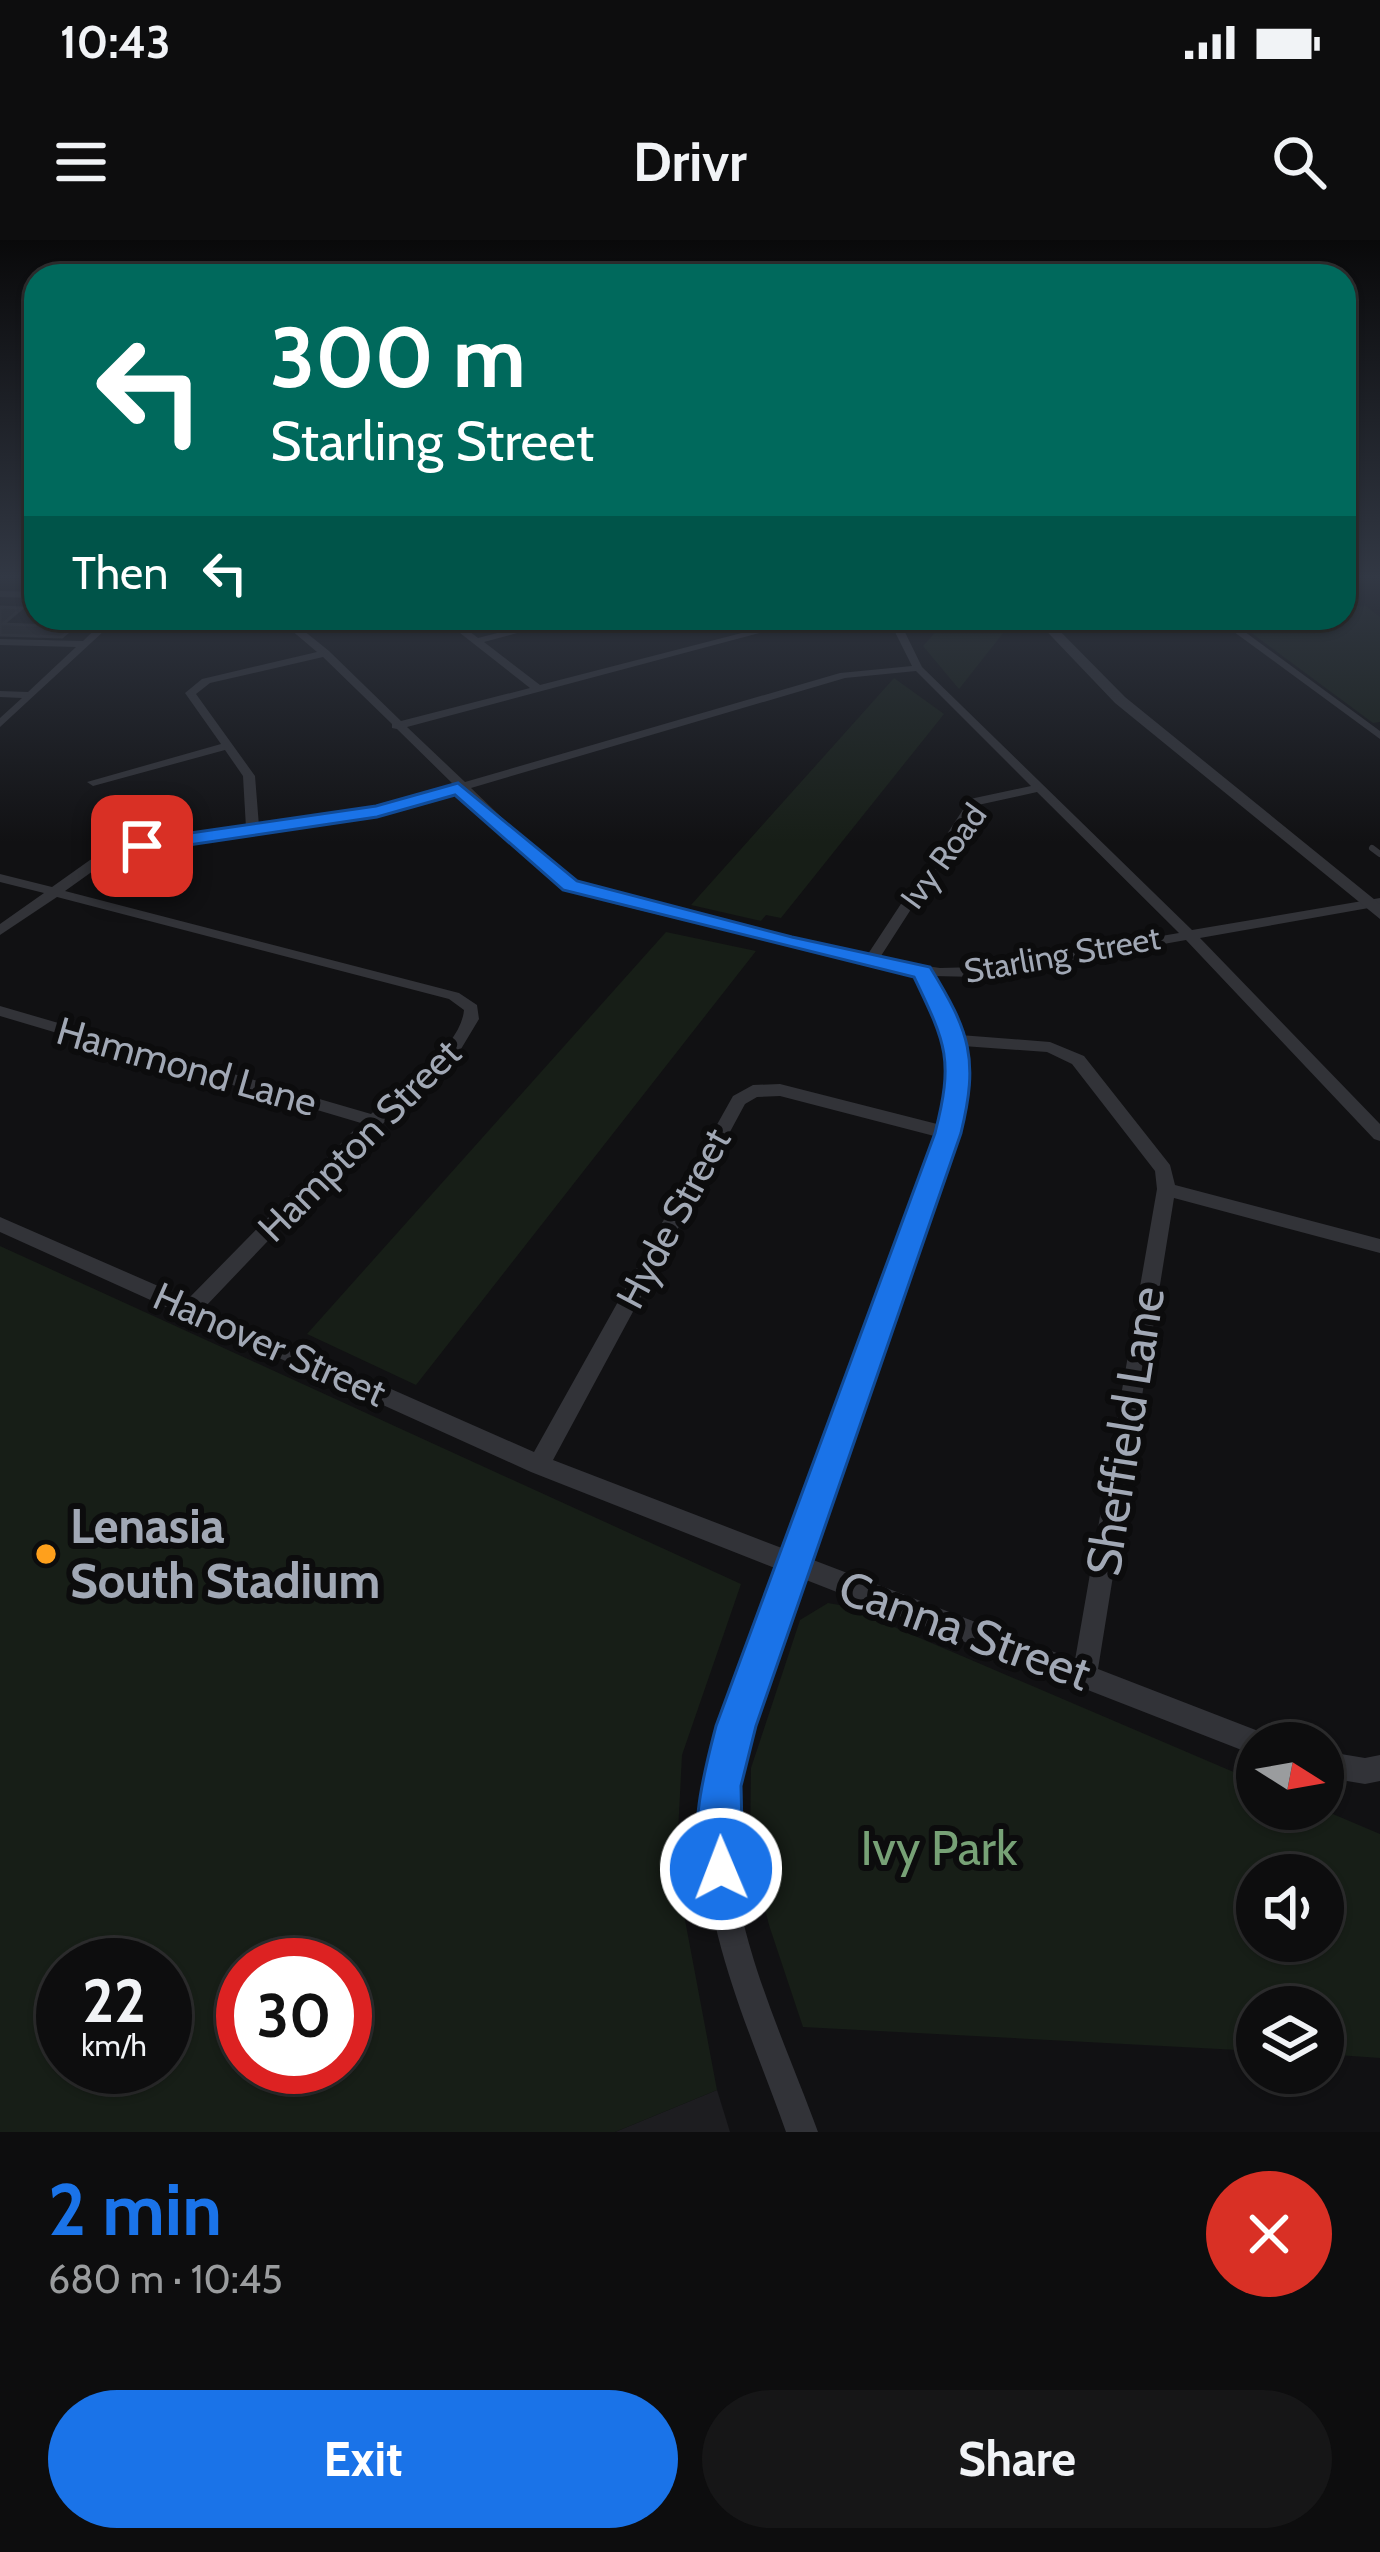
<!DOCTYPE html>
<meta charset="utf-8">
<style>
:root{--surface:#0d0d0e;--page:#161617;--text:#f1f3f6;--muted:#9a9c9e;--line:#2d2d2e;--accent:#1a73e8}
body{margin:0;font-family:Cabin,sans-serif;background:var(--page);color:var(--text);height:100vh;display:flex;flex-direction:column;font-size:45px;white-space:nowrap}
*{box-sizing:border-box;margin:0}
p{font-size:39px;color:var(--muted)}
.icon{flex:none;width:66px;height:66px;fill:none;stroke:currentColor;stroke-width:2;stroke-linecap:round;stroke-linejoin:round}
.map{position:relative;height:1892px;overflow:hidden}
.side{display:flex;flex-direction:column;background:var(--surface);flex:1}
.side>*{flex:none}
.banner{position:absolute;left:24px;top:24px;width:1332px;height:366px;border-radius:36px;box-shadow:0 3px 9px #0004,0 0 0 3px var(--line);background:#00695c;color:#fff;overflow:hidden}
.needle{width:78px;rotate:101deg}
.buttons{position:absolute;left:1236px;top:1482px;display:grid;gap:24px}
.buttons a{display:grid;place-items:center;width:108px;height:108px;border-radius:50%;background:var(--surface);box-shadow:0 3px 9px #0004,0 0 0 3px var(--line);font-size:60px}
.speed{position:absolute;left:36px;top:1698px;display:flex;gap:24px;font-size:60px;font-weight:700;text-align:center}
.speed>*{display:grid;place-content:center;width:156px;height:156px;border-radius:50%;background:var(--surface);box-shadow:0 3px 9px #0004,0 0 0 3px var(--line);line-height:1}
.speed small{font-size:30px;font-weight:400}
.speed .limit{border:18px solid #d22;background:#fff;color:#111}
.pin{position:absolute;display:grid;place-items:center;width:102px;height:102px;color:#fff;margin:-51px;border-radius:24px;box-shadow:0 6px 18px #0006}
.me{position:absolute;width:132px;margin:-66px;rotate:359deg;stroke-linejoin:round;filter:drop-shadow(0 0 9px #0008)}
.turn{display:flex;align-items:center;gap:42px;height:252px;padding:0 48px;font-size:54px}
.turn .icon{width:156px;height:156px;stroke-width:2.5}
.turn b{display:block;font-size:84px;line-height:102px}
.then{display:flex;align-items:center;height:114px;padding:0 48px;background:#0003;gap:24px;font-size:45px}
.round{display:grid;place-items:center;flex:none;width:126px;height:126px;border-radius:63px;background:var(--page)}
.head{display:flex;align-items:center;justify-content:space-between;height:204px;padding:0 48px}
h1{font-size:72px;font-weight:700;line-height:90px;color:var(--accent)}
.cta{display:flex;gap:24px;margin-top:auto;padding:24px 48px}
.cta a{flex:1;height:138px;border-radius:72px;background:var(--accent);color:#fff;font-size:48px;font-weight:700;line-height:138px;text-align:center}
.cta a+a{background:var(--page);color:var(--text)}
.status{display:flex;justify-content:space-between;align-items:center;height:84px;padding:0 60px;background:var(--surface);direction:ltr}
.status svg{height:33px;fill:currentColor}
header{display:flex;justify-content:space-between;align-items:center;height:156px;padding:0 48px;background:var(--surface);font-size:54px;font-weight:700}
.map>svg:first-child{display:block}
.built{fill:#1d1d20}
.green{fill:#171e17;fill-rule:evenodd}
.building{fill:#242427;stroke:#2b2b2f;stroke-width:3}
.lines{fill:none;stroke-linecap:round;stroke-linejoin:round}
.service{stroke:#323338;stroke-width:6}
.minor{fill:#323338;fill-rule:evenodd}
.tertiary{fill:#323338;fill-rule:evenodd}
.route{fill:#1a73e8;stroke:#114b97;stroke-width:3}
.poi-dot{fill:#ffa01c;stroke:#0c0c0d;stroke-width:4.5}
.labels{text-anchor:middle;stroke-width:12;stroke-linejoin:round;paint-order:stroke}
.far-street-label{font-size:33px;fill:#a1a8b5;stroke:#0c0c0d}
.street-label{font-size:39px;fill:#a1a8b5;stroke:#0c0c0d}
.near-street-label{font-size:48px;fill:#a1a8b5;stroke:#0c0c0d}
.near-poi-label{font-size:48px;font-weight:bold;fill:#a1a8b5;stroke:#0c0c0d;text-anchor:start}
.near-park-label{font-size:48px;fill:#77a176;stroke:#0c0c0d}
</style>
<div class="status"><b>10:43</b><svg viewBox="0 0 49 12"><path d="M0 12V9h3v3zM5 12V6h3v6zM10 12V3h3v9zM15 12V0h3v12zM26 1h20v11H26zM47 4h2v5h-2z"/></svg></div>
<header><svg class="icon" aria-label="menu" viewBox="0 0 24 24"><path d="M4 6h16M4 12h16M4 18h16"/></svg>Drivr<svg class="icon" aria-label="search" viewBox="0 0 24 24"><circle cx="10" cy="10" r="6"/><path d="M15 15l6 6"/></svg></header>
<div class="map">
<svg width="1380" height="1892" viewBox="0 0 1380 1892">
<rect width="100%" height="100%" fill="#111113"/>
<!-- built -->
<polygon class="built" points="717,1850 730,1892 615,1892"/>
<!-- green -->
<g class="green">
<polygon points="1366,366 1380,377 1380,482 1373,483 1231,378 1344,378 1344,367"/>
<polygon points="948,378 1015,378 959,449 923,406"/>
<polygon points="894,438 944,474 781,678 766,675 761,681 691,665"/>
<polygon points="666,692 756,711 416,1145 307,1094"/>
<path d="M 0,1006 L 741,1344 L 682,1515 L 676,1632 L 717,1850 L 615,1892 L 0,1892 ZM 165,1725 L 165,1827 L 63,1827 L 63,1725 ZM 345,1725 L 345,1827 L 243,1827 L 243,1725 Z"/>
<path d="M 828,1363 L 845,1366 L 1257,1542 L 1257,1569 L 1321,1569 L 1380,1594 L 1380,1818 L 1323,1814 L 1323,1767 L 1257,1767 L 1257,1811 L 803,1787 L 769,1685 L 750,1608 L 751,1528 L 800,1380 ZM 1323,1635 L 1323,1701 L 1257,1701 L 1257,1635 Z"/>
</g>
<!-- building -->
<polygon class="building" points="0,367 22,368 3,384 49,386 59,378 84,378 62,397 0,395"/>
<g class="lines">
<!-- service -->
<polyline class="service" points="1372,608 1380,614"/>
<!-- minor -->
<g class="minor">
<polygon points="0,351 36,352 36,358 0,357"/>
<polygon points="107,378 118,378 0,487 0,478 22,458 0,457 0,451 28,452 76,407 0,405 0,399 83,401"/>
<path d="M 277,378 L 288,378 L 329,411 L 401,481 L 530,448 L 441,378 L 452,378 L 478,398 L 556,378 L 572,378 L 484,402 L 540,445 L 800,378 L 816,378 L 407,487 L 465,542 L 840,433 L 912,426 L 888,378 L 898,378 L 922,427 L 1192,690 L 1380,658 L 1380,666 L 1200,698 L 1380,884 L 1380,901 L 1374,899 L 1186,700 L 978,737 L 932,736 L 960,795 L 1050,802 L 1084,816 L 1170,925 L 1175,945 L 1380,999 L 1380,1013 L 1174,958 L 1098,1429 L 1266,1494 L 1270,1503 L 1257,1503 L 1257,1516 L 801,1338 C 773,1417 736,1499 732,1584 C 728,1686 784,1798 818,1892 L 786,1892 C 753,1798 699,1685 705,1583 C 710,1496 750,1411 780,1330 L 531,1232 L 0,992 L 0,977 L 188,1059 L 361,883 L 0,776 L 0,766 L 371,874 C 398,849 461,808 464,770 L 449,759 L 57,657 L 0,695 L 0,684 L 44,653 L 0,642 L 0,634 L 52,647 L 90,620 L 123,606 L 246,588 L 243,536 L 225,510 L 93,546 L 87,542 L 221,504 L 185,453 L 202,439 L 317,412 ZM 323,417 L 392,484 L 392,488 L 397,489 L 454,545 L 376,568 L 259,586 L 255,536 L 196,454 L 210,443 ZM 916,431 L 1031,546 L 970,559 L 866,717 L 624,658 L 575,642 L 549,623 L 471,548 L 845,438 ZM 460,551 L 539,629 L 565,648 L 615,664 L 870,726 L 915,734 C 945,793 957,818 941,885 L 780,844 L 753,845 L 733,856 L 534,1212 L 205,1067 L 347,918 L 461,809 L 479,779 L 477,765 L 459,753 L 65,651 L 100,626 L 131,612 L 377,576 ZM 1037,552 L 1179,693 L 978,727 L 940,728 L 879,719 L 978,565 ZM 963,806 L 1047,812 L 1072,824 L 1155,931 L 1157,949 L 1075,1420 L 808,1318 L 957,893 L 966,844 ZM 780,856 L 938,897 L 787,1310 L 553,1220 L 745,864 L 757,857 Z"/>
<polygon points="1215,378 1226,378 1380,491 1380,499"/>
<polygon points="1323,1511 1365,1518 1380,1515 1380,1541 1365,1544 1323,1537"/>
</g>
<!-- tertiary -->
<polygon class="tertiary" points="1034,378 1047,378 1125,457 1380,664 1380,679 1115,463"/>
</g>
<!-- sky -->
<linearGradient id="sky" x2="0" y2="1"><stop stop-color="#09090a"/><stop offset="0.56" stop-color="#323844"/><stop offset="1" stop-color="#323844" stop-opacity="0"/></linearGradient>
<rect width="1380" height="602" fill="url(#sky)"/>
<!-- route -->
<path class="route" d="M 458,543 L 577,641 L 792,697 L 930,727 C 970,792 979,819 961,893 L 756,1486 L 741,1546 L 743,1629 L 736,1644 L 721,1650 L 706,1644 C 686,1596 704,1533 716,1486 L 935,893 C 954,819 946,804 914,737 L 563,650 L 455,555 L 377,577 L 142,612 L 132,606 L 142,600 L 376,566 Z"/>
<!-- markers -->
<circle class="poi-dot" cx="46" cy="1314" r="12"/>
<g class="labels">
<!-- far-street labels -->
<g class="far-street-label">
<text transform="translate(943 616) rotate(-54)" y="12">Ivy Road</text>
<text transform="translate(1062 714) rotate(-10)" y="12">Starling Street</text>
</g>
<!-- street labels -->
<g class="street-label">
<text transform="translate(187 826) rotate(16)" y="14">Hammond Lane</text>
<text transform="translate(359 900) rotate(-45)" y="14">Hampton Street</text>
<text transform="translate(673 978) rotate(-62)" y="14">Hyde Street</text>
<text transform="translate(270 1104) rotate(24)" y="14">Hanover Street</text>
</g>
<!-- near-street labels -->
<g class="near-street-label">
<text transform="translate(1125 1191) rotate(-81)" y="17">Sheffield Lane</text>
<text transform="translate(965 1390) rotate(20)" y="17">Canna Street</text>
</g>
<!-- near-poi labels -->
<g class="near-poi-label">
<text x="70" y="1303">Lenasia<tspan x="70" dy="55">South Stadium</tspan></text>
</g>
<!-- near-park labels -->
<g class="near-park-label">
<text x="939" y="1625">Ivy Park</text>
</g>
</g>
</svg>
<div class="buttons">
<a><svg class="needle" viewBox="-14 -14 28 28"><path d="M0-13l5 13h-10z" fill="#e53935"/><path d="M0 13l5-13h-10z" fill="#9a9c9e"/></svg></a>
<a><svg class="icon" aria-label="sound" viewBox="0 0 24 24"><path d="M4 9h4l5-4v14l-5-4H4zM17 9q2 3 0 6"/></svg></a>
<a><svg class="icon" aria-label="layers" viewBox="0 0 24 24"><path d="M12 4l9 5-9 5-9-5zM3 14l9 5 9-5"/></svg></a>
</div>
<div class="speed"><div>22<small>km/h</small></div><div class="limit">30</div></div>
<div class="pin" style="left:142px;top:606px;background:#d93025"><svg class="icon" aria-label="arrive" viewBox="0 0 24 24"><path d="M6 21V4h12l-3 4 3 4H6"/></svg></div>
<svg class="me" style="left:721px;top:1629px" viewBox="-20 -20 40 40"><circle r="17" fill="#1a73e8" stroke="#fff" stroke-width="3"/><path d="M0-11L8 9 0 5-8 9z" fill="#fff"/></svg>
<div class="banner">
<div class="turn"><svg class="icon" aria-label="left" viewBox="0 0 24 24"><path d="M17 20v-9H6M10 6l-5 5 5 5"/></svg><div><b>300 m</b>Starling Street</div></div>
<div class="then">Then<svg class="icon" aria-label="left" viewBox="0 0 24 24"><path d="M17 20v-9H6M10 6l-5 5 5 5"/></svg></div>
</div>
</div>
<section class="side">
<div class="head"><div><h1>2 min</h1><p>680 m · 10:45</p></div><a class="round" style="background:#d93025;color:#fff"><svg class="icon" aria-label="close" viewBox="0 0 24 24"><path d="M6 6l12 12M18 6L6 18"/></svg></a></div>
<div class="cta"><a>Exit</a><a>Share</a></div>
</section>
